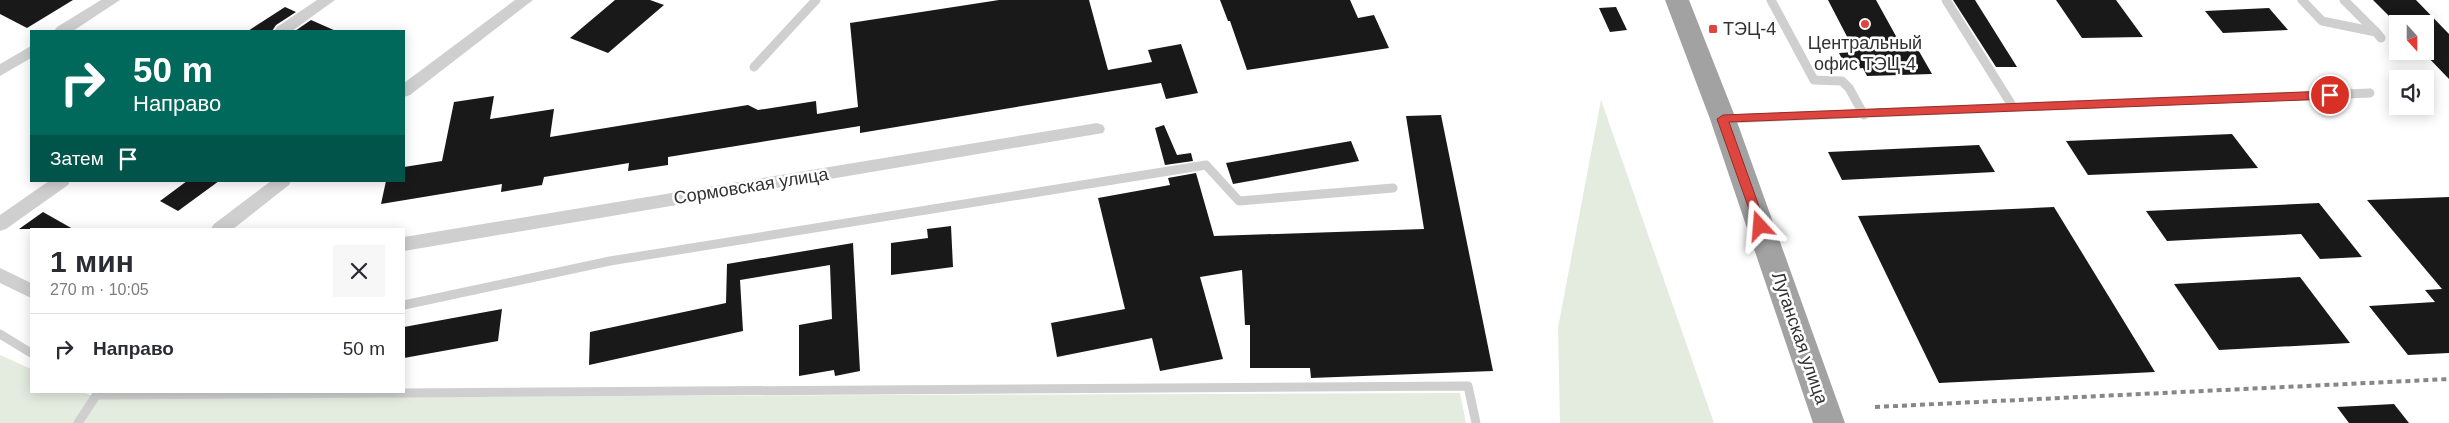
<!DOCTYPE html>
<html lang="ru">
<meta charset="utf-8">
<style>
:root{--surface:#fff;--page:#f7f7f7;--text:#2b2b33;--muted:#7c7c81;--line:#e1e1e2}
body{margin:0;font-family:Arial,sans-serif;background:var(--page);color:var(--text);height:100vh;display:flex;flex-direction:column;font-size:19px;white-space:nowrap}
*{box-sizing:border-box;margin:0}
p{font-size:16px;color:var(--muted)}
.icon{flex:none;width:28px;height:28px;fill:none;stroke:currentColor;stroke-width:2;stroke-linecap:round;stroke-linejoin:round}
.map{position:relative;flex:1;overflow:hidden}
.drawer{position:absolute;left:30px;top:228px;width:375px;height:165px;display:flex;flex-direction:column;background:var(--surface);border-radius:0px;box-shadow:0 2px 12px #0003}
.drawer>*{flex:none}
.guide{position:absolute;left:30px;top:30px;width:375px;height:152px;border-radius:0px;box-shadow:0 2px 12px #0003;background:#00695c;color:#fff;overflow:hidden}
.needle{width:32px;rotate:159deg}
.fabs{position:absolute;left:2389px;top:15px;display:grid;gap:10px}
.fabs a{display:grid;place-items:center;width:45px;height:45px;border-radius:0px;background:var(--surface);box-shadow:0 2px 12px #0003;font-size:25px}
.pin{position:absolute;display:grid;place-items:center;width:42px;height:42px;color:#fff;margin:-21px;border:2px solid #fff;border-radius:50%;box-shadow:0 1px 5px #0007}
.me{position:absolute;width:55px;margin:-28px;rotate:341deg;stroke-linejoin:round;filter:drop-shadow(0 0 4px #0008)}
.turn{display:flex;align-items:center;gap:18px;height:105px;padding:0 20px;font-size:22px}
.turn .icon{width:65px;height:65px;stroke-width:2.5}
.turn b{display:block;font-size:35px;line-height:42px}
.then{display:flex;align-items:center;height:48px;padding:0 20px;background:#0003;gap:10px;font-size:19px}
.round{display:grid;place-items:center;flex:none;width:52px;height:52px;border-radius:0px;background:var(--page)}
.overview{display:flex;align-items:center;justify-content:space-between;height:85px;padding:0 20px}
h1{font-size:30px;font-weight:700;line-height:38px}
ul{padding:0;list-style:none}
li{display:flex;align-items:center;gap:15px;height:70px;padding:0 20px;border-top:1px solid var(--line)}
li div{flex:1}
li b{display:block;font-size:19px}
li em{font-style:normal}
.map>svg:first-child{display:block}
.green{fill:#e4ebdf}
.building{fill:#191919}
.lines{fill:none;stroke-linecap:round;stroke-linejoin:round}
.service{stroke:#cfcfcf;stroke-width:9}
.minor{fill:#cfcfcf;fill-rule:evenodd}
.trunk{fill:#a2a2a2;fill-rule:evenodd}
.rail{stroke:#878787;stroke-width:4;stroke-dasharray:5 4;stroke-linecap:butt}
.route{fill:#df453f;stroke:#912d29}
.poi-dot{fill:#df453f;stroke:#fff;stroke-width:2}
.labels{text-anchor:middle;stroke-width:5;stroke-linejoin:round;paint-order:stroke}
.poi-label{font-size:18px;fill:#323232;stroke:#fff;text-anchor:start}
.street-label{font-size:18px;fill:#323232;stroke:#fff}
</style>
<div class="map">
<svg width="2449" height="423" viewBox="0 0 2449 423">
<rect width="100%" height="100%" fill="#fff"/>
<!-- green -->
<g class="green">
<polygon points="1601,100 1714,423 1560,423 1558,328"/>
<polygon points="0,355 31,369 31,391 80,391 96,398 1460,393 1466,423 0,423"/>
</g>
<!-- building -->
<g class="building">
<polygon points="0,0 73,0 27,28 0,14"/>
<polygon points="615,0 650,0 664,5 608,53 570,38"/>
<polygon points="999,0 1089,0 1108,70 1152,62 1148,50 1181,44 1198,93 1166,99 1161,83 860,133 860,126 668,157 668,165 628,171 629,163 544,177 542,185 501,192 502,184 381,204 386,181 404,181 404,167 442,161 454,102 494,96 490,119 554,109 550,137 748,105 758,110 816,101 817,114 858,107 850,23"/>
<polygon points="1220,0 1350,0 1358,18 1374,15 1389,48 1247,70 1230,21 1228,21"/>
<polygon points="1828,0 1876,0 1902,47 1916,46 1932,74 1867,76 1863,68 1847,69 1839,53 1855,52"/>
<polygon points="1953,0 1975,0 2017,67 1996,67"/>
<polygon points="2056,0 2116,0 2143,37 2082,38"/>
<polygon points="2373,0 2416,0 2449,34 2449,79 2422,51 2425,51 2425,24 2398,25"/>
<polygon points="285,7 296,12 276,25 272,31 248,31"/>
<polygon points="1616,7 1627,30 1610,32 1599,8"/>
<polygon points="2269,8 2288,30 2223,33 2205,11"/>
<polygon points="311,20 336,31 295,31"/>
<polygon points="1441,115 1493,371 1311,378 1310,368 1250,368 1250,325 1245,325 1242,270 1200,277 1223,359 1160,371 1152,338 1057,357 1051,323 1125,309 1098,198 1170,185 1168,178 1196,173 1214,236 1424,229 1406,116"/>
<polygon points="1164,125 1177,155 1191,153 1193,161 1165,165 1155,128"/>
<polygon points="2232,134 2258,168 2088,175 2066,141"/>
<polygon points="1351,141 1359,161 1233,184 1226,163"/>
<polygon points="1979,145 1995,172 1842,180 1828,152"/>
<polygon points="187,181 219,181 178,211 160,201"/>
<polygon points="2449,197 2449,353 2408,355 2369,306 2435,302 2425,290 2442,289 2367,200"/>
<polygon points="2319,203 2362,257 2320,259 2301,234 2167,241 2146,211"/>
<polygon points="2054,207 2155,372 1939,383 1858,216"/>
<polygon points="43,212 73,229 19,229"/>
<polygon points="951,226 953,267 891,275 891,243 928,238 927,229"/>
<polygon points="853,243 860,371 835,376 834,370 799,376 799,325 832,319 830,265 740,280 743,331 589,365 590,332 726,303 727,264"/>
<polygon points="2300,277 2350,343 2219,350 2174,284"/>
<polygon points="502,309 498,341 404,358 404,327"/>
<polygon points="2394,404 2409,423 2349,423 2337,407"/>
</g>
<g class="lines">
<!-- service -->
<g class="service">
<polyline points="1771,0 1814,80 1842,81 1849,88 1864,115"/>
<polyline points="1946,0 2013,107"/>
<polyline points="2302,0 2322,21 2376,32 2381,38"/>
<polyline points="2344,0 2376,32"/>
<polyline points="754,67 816,0"/>
<polyline points="1725,119 2370,93"/>
<polyline points="404,305 610,261 1206,165 1239,201 1393,188"/>
<polyline points="0,334 31,353"/>
<polyline points="97,395 1468,386 1476,423"/>
<polyline points="78,423 99,391"/>
</g>
<!-- minor -->
<g class="minor">
<polygon points="101,0 120,0 73,31 54,31 57,27"/>
<polygon points="317,0 335,0 292,31 274,31 277,27"/>
<polygon points="515,0 533,0 410,95 404,97 404,83"/>
<polygon points="31,46 31,58 0,76 0,64"/>
<polygon points="1097,123 1103,125 1105,129 1103,133 404,251 404,237"/>
<polygon points="49,181 70,181 68,185 6,229 0,231 0,215"/>
<polygon points="271,181 291,181 289,185 233,229 211,229 214,224"/>
<polygon points="0,268 31,283 31,298 0,283"/>
</g>
<!-- trunk -->
<polygon class="trunk" points="1665,0 1689,0 1736,119 1845,423 1813,423 1710,119"/>
<!-- rail -->
<polyline class="rail" points="1875,407 2449,379"/>
</g>
<!-- route -->
<polygon class="route" points="2330,91 2335,95 2330,99 1729,122 1766,226 1760,231 1755,226 1717,119 1723,115"/>
<!-- markers -->
<g class="poi-dot">
<circle cx="1865" cy="24" r="5"/>
<rect x="1708" y="24" width="10" height="10" rx="2.5"/>
</g>
<g class="labels">
<!-- poi labels -->
<g class="poi-label">
<text x="1723" y="35">ТЭЦ-4</text>
<text x="1865" y="49" text-anchor="middle">Центральный<tspan x="1865" dy="21">офис ТЭЦ-4</tspan></text>
</g>
<!-- street labels -->
<g class="street-label">
<text transform="translate(751 186) rotate(-9)" y="6">Сормовская улица</text>
<text transform="translate(1800 338) rotate(71)" y="6">Луганская улица</text>
</g>
</g>
</svg>
<div class="fabs">
<a><svg class="needle" viewBox="-14 -14 28 28"><path d="M0-13l5 13h-10z" fill="#e53935"/><path d="M0 13l5-13h-10z" fill="#7c7c81"/></svg></a>
<a><svg class="icon" aria-label="sound" viewBox="0 0 24 24"><path d="M4 9h4l5-4v14l-5-4H4zM17 9q2 3 0 6"/></svg></a>
</div>
<div class="pin" style="left:2330px;top:95px;background:#d93025"><svg class="icon" aria-label="arrive" viewBox="0 0 24 24"><path d="M6 21V4h12l-3 4 3 4H6"/></svg></div>
<svg class="me" style="left:1760px;top:226px" viewBox="-20 -20 40 40"><path d="M0-17L14 15 0 8-14 15z" fill="#df453f" stroke="#fff" stroke-width="4"/></svg>
<div class="guide">
<div class="turn"><svg class="icon" aria-label="right" viewBox="0 0 24 24"><path d="M7 20v-9h11M14 6l5 5-5 5"/></svg><div><b>50 m</b>Направо</div></div>
<div class="then">Затем<svg class="icon" aria-label="arrive" viewBox="0 0 24 24"><path d="M6 21V4h12l-3 4 3 4H6"/></svg></div>
</div>
<section class="drawer">
<div class="overview"><div><h1>1 мин</h1><p>270 m · 10:05</p></div><a class="round"><svg class="icon" aria-label="close" viewBox="0 0 24 24"><path d="M6 6l12 12M18 6L6 18"/></svg></a></div>
<ul>
<li><svg class="icon" aria-label="right" viewBox="0 0 24 24"><path d="M7 20v-9h11M14 6l5 5-5 5"/></svg><div><b>Направо</b></div><em>50 m</em></li>
</ul>
</section>
</div>
